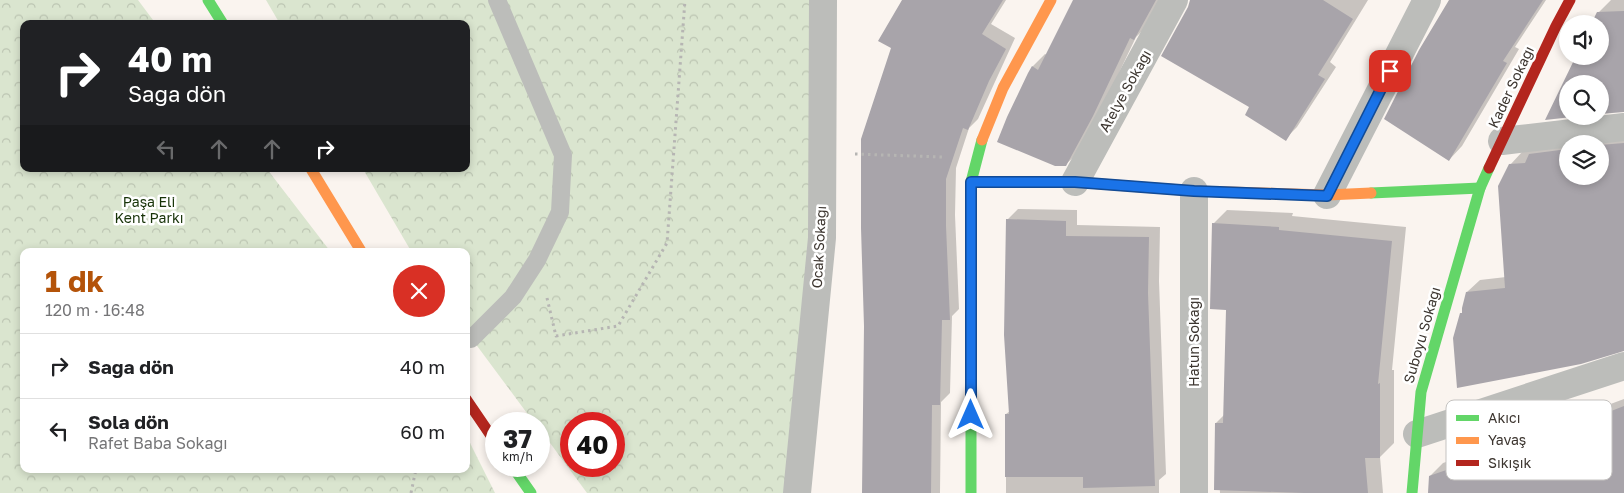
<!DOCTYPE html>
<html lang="tr">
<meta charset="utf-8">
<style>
:root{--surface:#fff;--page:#f2f2f2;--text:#202124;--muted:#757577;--line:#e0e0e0;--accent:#b45309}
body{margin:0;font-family:"Golos Text",sans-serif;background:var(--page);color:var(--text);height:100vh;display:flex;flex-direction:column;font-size:19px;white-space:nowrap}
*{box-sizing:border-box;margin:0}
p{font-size:16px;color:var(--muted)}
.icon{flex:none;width:28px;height:28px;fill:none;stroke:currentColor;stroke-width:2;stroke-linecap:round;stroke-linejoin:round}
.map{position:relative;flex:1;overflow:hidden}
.panel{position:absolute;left:20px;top:248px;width:450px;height:225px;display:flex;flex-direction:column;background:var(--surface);border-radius:10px;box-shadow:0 2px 8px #0003}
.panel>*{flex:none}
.banner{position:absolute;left:20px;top:20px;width:450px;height:152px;border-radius:10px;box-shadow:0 2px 8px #0003;background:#202124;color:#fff;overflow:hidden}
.tools{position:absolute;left:1559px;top:15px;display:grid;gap:10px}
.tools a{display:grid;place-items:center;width:50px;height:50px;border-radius:50%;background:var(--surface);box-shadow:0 2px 8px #0003;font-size:25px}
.speed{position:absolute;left:485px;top:412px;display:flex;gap:10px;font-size:25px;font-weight:700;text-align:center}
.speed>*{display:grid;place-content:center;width:65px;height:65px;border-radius:50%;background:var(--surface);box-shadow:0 2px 8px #0003;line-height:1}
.speed small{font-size:12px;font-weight:400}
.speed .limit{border:8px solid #d22;background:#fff;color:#111}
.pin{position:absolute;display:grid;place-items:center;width:42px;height:42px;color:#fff;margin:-21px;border-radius:10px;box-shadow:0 2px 8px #0006}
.me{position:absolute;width:55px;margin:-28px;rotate:0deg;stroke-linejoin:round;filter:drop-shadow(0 0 4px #0008)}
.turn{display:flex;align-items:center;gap:18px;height:105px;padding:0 25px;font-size:22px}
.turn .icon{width:65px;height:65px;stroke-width:2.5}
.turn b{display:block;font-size:35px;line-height:42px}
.lanes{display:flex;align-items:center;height:48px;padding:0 25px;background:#0003;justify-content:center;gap:25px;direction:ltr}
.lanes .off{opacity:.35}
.round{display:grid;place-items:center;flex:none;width:52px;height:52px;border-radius:26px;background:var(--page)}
.headline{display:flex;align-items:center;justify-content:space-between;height:85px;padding:0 25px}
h1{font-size:30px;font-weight:700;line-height:38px;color:var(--accent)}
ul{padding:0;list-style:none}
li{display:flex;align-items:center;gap:15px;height:65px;padding:0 25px;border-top:1px solid var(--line)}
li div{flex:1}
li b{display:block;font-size:19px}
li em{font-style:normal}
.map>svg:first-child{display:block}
.park{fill:url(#park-crowns);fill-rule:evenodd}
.shadow{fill:#0003;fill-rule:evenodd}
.building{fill:#a8a4aa}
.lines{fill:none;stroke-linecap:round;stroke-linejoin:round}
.path{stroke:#b6b5b3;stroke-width:3;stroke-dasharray:2.5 4;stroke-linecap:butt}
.lane{stroke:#bcbdba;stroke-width:18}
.street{stroke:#bcbdba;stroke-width:28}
.fast{stroke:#63d668;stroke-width:11}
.slow{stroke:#ff974d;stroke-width:11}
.jam{stroke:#b3261e;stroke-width:11}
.route-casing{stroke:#114b97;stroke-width:12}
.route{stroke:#1a73e8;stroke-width:9}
.labels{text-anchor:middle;stroke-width:5;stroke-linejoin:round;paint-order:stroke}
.street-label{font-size:14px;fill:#3d3630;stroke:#fff}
.park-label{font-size:14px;fill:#173308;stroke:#fff}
.key{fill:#fff;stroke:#c5c3c1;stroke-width:1}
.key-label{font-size:14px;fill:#3d3630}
</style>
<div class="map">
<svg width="1624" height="493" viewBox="0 0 1624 493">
<defs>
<pattern id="park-crowns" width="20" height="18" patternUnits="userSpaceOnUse" patternTransform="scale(1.25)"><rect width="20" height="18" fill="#dae5cf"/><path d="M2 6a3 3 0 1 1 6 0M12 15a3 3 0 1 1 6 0" fill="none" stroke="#bcc5b2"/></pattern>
</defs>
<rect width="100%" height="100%" fill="#faf4ef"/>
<!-- park -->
<g class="park">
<polygon points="0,0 138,0 156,24 24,24 24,169 267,169 330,251 24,251 24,469 466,469 466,435 495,493 0,493"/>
<path d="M 266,0 L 812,0 L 818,281 L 784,493 L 587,493 L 539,428 L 539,424 L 535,424 L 466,331 L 466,251 L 411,251 L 363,169 L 466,169 L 466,24 L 280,24 ZM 571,424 L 614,424 L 614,466 L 571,466 Z"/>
</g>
<!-- shadow -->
<g class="shadow">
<polygon points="903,0 1006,0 991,24 1015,38 978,119 969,128 956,168 955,215 959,309 952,316 950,393 941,402 940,493 863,493 893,48"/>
<polygon points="1074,0 1161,0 1146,27 1136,37 1105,102 1078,153 1065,165 1029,73 1033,66 1045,54 1047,55"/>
<polygon points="1191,0 1368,0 1330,62 1336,67 1297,127 1285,139 1251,107 1189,8"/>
<polygon points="1451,0 1546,0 1515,47 1519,49 1462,146 1449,160"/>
<polygon points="1611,0 1624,0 1624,110 1600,113 1600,84 1568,84 1547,119 1577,56 1600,56 1600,24 1598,13"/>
<path d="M 1624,132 L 1624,350 L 1461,314 L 1463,312 L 1467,292 L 1480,280 L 1506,277 L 1510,165 L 1522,152 ZM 1568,144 L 1600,144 L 1600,176 L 1568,176 Z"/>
<polygon points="1018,209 1077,210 1077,225 1160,227 1159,281 1166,474 1159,480 1159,493 1006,493 1006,414 1010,411 1007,220"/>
<polygon points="1227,210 1293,213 1292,216 1406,227 1392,370 1394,370 1394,443 1380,457 1383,493 1220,493 1216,423 1224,415 1227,309 1213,224"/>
<polygon points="1624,399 1624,493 1435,493 1430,476 1443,463 1494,446 1494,448 1593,414 1597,409"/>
</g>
<!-- building -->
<g class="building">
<polygon points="902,0 1003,0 982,34 1006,49 989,81 968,130 963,128 946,179 946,226 950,320 942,320 940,405 932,405 931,493 862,493 864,326 861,228 861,139 891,48 878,41"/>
<polygon points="1073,0 1156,0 1134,40 1130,38 1093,116 1066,166 1055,166 997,142 1007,117 1028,73 1032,66 1038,70"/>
<polygon points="1190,0 1323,0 1353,19 1318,75 1325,79 1286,141 1245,115 1249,107 1161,56 1188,7"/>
<polygon points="1449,0 1543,0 1503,61 1507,63 1449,161 1384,119 1419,50"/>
<polygon points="1624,11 1624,112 1600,114 1600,84 1568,84 1568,116 1581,116 1545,120 1576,56 1600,56 1600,24 1591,24 1597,12"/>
<polygon points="1624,143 1624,351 1581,364 1457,388 1453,338 1460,313 1462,313 1462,308 1466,292 1505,288 1498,186 1509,164 1525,163 1529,154 1568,149 1568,176 1600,176 1600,145"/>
<polygon points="1006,219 1066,221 1066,236 1149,237 1148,293 1155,486 1083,488 1083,477 1005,477 1005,414 1009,414 1004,335"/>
<polygon points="1212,223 1279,227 1279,230 1392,241 1378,384 1380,383 1380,458 1365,458 1368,493 1304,493 1214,490 1215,423 1223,423 1226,310 1210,309"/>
<polygon points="1624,406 1624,493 1428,493 1429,476 1481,458 1482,460 1584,424 1583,422"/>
</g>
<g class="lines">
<!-- path -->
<g class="path">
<polyline points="855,154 942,157"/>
<polyline points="547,298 556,336 618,326 667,243 685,0"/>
<polyline points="411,493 416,469"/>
</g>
<!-- lane -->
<polyline class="lane" points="471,339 513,297 537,260 560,212 563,155 497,0"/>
<!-- street -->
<g class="street">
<polyline points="1502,141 1624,127"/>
<polyline points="1075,182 1174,0"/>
<polyline points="1194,191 1194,493"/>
<polyline points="1327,195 1427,0"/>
<polyline points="1417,434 1624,366"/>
<polyline points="797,493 822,238 823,0"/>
</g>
<!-- fast -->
<g class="fast">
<polyline points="208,0 223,24"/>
<polyline points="1371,193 1480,188"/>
<polyline points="512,466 531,493"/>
<polyline points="971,493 971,182 982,140"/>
<polyline points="1412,493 1421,392 1480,188 1489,168"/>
</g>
<!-- slow -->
<g class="slow">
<polyline points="982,140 1003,88 1051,0"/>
<polyline points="311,169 361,251"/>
<polyline points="971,182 1075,182 1194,191 1327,195 1371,193"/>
</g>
<!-- jam -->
<g class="jam">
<polyline points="1489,168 1556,26 1570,0"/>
<polyline points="466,399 496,443"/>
</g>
</g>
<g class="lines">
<!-- route casing -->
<g class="route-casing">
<polyline id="route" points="971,415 971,182 1075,182 1194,191 1327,196 1390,71"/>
</g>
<!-- route -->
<use href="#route" class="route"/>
</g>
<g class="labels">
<!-- street labels -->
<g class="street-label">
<text transform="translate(1511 87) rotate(-65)" y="5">Kader Sokağı</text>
<text transform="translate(1125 91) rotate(-61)" y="5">Atelye Sokağı</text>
<text transform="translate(819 247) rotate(-87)" y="5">Ocak Sokağı</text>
<text transform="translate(1422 335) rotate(-74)" y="5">Suboyu Sokağı</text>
<text transform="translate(1194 342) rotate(-90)" y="5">Hatun Sokağı</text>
</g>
<!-- park labels -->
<g class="park-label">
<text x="149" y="207">Paşa Eli<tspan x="149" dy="16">Kent Parkı</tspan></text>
</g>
</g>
<!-- legend -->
<rect x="1446" y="400" width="166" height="80" rx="8" class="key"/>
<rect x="1456" y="415" width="23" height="6" fill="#63d668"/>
<rect x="1456" y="437" width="23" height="7" fill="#ff974d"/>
<rect x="1456" y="460" width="23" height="6" fill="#b3261e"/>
<g class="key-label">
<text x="1488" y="423">Akıcı</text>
<text x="1488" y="445">Yavaş</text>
<text x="1488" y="468">Sıkışık</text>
</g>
</svg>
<div class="tools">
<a><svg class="icon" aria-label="sound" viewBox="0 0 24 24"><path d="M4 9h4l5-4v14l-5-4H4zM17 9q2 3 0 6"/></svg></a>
<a><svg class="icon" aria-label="search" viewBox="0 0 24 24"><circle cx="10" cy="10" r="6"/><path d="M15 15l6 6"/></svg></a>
<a><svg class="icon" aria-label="layers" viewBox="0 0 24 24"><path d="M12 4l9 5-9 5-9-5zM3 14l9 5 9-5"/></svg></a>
</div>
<div class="speed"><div>37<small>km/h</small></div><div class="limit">40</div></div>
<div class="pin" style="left:1390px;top:71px;background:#d93025"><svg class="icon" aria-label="arrive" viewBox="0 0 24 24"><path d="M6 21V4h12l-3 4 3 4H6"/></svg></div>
<svg class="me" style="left:971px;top:415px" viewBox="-20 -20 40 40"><path d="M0-17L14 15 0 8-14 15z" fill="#1a73e8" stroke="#fff" stroke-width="4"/></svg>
<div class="banner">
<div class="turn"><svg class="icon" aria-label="right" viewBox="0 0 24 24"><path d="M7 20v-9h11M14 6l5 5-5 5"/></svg><div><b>40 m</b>Sağa dön</div></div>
<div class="lanes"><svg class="icon off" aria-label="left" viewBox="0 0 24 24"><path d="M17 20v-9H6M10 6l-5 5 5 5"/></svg><svg class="icon off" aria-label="ahead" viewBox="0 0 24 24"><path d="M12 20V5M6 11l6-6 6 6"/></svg><svg class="icon off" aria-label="ahead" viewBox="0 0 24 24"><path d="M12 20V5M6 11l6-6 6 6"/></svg><svg class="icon" aria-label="right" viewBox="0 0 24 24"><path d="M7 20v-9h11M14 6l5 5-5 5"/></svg></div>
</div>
<section class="panel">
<div class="headline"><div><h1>1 dk</h1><p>120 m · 16:48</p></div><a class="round" style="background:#d93025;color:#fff"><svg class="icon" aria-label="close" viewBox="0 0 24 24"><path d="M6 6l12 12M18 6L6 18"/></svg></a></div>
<ul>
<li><svg class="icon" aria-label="right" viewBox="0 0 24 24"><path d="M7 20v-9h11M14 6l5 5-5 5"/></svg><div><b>Sağa dön</b></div><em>40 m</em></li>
<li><svg class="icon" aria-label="left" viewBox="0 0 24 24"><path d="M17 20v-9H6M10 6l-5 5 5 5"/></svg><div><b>Sola dön</b><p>Rafet Baba Sokağı</p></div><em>60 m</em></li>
</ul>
</section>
</div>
